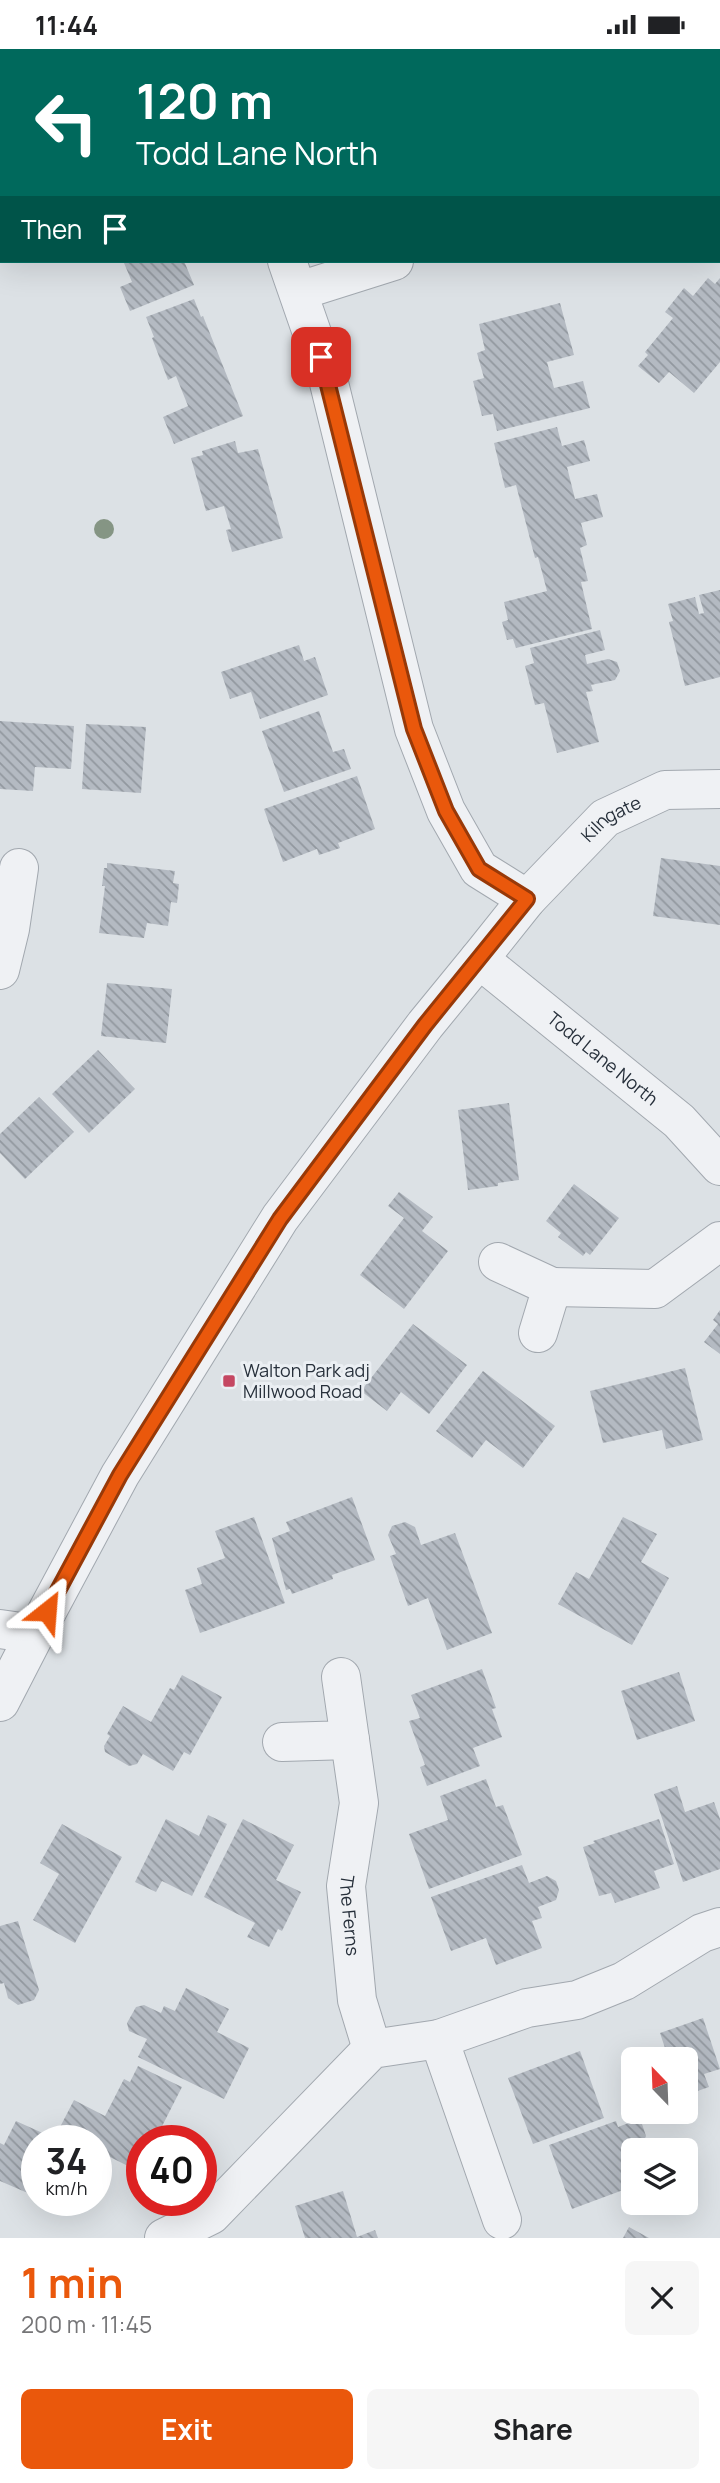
<!DOCTYPE html>
<meta charset="utf-8">
<style>
:root{--surface:#fff;--page:#f6f6f6;--text:#202124;--muted:#757577;--accent:#ea580c}
body{margin:0;font-family:Manrope,sans-serif;background:var(--page);color:var(--text);height:100vh;display:flex;flex-direction:column;font-size:26px;white-space:nowrap}
*{box-sizing:border-box;margin:0}
p{font-size:23px;color:var(--muted)}
.icon{flex:none;width:38px;height:38px;fill:none;stroke:currentColor;stroke-width:2;stroke-linecap:round;stroke-linejoin:round}
.map{position:relative;height:2189px;overflow:hidden}
.side{display:flex;flex-direction:column;background:var(--surface);flex:1}
.side>*{flex:none}
.guide{position:absolute;left:0px;top:0px;width:721px;height:214px;box-shadow:0 7px 28px #0002;background:#00695c;color:#fff;overflow:hidden}
.needle{width:46px;rotate:337deg}
.tools{position:absolute;left:621px;top:1998px;display:grid;gap:14px}
.tools a{display:grid;place-items:center;width:77px;height:77px;border-radius:10px;background:var(--surface);box-shadow:0 7px 28px #0002;font-size:35px}
.speed{position:absolute;left:21px;top:2076px;display:flex;gap:14px;font-size:35px;font-weight:700;text-align:center}
.speed>*{display:grid;place-content:center;width:91px;height:91px;border-radius:50%;background:var(--surface);box-shadow:0 7px 28px #0002;line-height:1}
.speed small{font-size:18px;font-weight:400}
.speed .limit{border:10px solid #d22;background:#fff;color:#111}
.pin{position:absolute;display:grid;place-items:center;width:60px;height:60px;color:#fff;margin:-30px;border-radius:14px;box-shadow:0 4px 10px #0006}
.me{position:absolute;width:77px;margin:-38px;rotate:28deg;stroke-linejoin:round;filter:drop-shadow(0 0 5px #0008)}
.turn{display:flex;align-items:center;gap:24px;height:147px;padding:0 21px;font-size:32px}
.turn .icon{width:91px;height:91px;stroke-width:2.5}
.turn b{display:block;font-size:49px;line-height:60px}
.then{display:flex;align-items:center;height:66px;padding:0 21px;background:#0003;gap:14px;font-size:26px}
.round{display:grid;place-items:center;flex:none;width:74px;height:74px;border-radius:10px;background:var(--page)}
.headline{display:flex;align-items:center;justify-content:space-between;height:119px;padding:0 21px}
h1{font-size:42px;font-weight:700;line-height:52px;color:var(--accent)}
.action{display:flex;gap:14px;margin-top:auto;padding:14px 21px}
.action a{flex:1;height:80px;border-radius:10px;background:var(--accent);color:#fff;font-size:28px;font-weight:700;line-height:80px;text-align:center}
.action a+a{background:var(--page);color:var(--text)}
.status{display:flex;justify-content:space-between;align-items:center;height:49px;padding:0 35px;background:var(--surface);direction:ltr}
.status svg{height:19px;fill:currentColor}
.map>svg:first-child{display:block}
.building{fill:url(#building-back-hatch)}
.lines{fill:none;stroke-linecap:round;stroke-linejoin:round}
.minor-casing{stroke:#a2a8af;stroke-width:40}
.tertiary-casing{stroke:#a2a8af;stroke-width:40}
.minor{stroke:#eff1f4;stroke-width:38}
.tertiary{stroke:#eff1f4;stroke-width:38}
.tree{fill:#859584}
.route-casing{stroke:#983908;stroke-width:18}
.route{stroke:#ea580c;stroke-width:12}
.poi-dot{fill:#c54762;stroke:#ebeff3;stroke-width:2.5}
.labels{text-anchor:middle;stroke-width:6;stroke-linejoin:round;paint-order:stroke}
.street-label{font-size:18px;fill:#27303b;stroke:#ebeff3}
.poi-label{font-size:18px;fill:#27303b;stroke:#ebeff3;text-anchor:start}
</style>
<div class="status"><b>11:44</b><svg viewBox="0 0 49 12"><path d="M0 12V9h3v3zM5 12V6h3v6zM10 12V3h3v9zM15 12V0h3v12zM26 1h20v11H26zM47 4h2v5h-2z"/></svg></div>
<div class="map">
<svg width="720" height="2189" viewBox="0 0 720 2189">
<defs>
<pattern id="building-back-hatch" width="6" height="6" patternUnits="userSpaceOnUse" patternTransform="scale(1.75)"><rect width="6" height="6" fill="#b4bac2"/><path d="M-1 5l2 2M0 0l6 6M5-1l2 2" fill="none" stroke="#92989f"/></pattern>
</defs>
<rect width="100%" height="100%" fill="#dce1e5"/>
<!-- building -->
<g class="building">
<polygon points="130,212 184,212 194,236 130,262 120,238 132,233 124,214"/>
<polygon points="708,229 715,235 720,229 720,313 694,344 669,323 659,334 638,317 648,306 645,303 673,269 665,263 684,239 693,247"/>
<polygon points="194,250 201,268 203,267 243,367 174,395 163,368 188,357 176,327 168,331 152,289 154,288 146,268"/>
<polygon points="560,254 574,306 547,313 554,339 583,332 590,359 497,382 493,365 482,367 473,332 484,329 477,304 485,301 479,275"/>
<polygon points="557,378 562,397 584,391 590,412 567,418 575,450 597,445 603,468 581,474 587,496 580,499 588,532 581,533 592,580 516,599 513,590 507,591 502,573 508,571 504,553 547,542 538,508 535,509 516,436 505,439 494,394"/>
<polygon points="235,392 238,404 258,400 283,489 232,503 226,481 231,480 224,457 206,462 191,409 203,406 202,402"/>
<polygon points="720,541 720,628 685,637 669,573 673,572 668,555 695,548 699,565 704,564 699,546"/>
<polygon points="600,581 605,601 585,606 587,615 608,610 617,613 620,622 615,631 591,636 593,642 586,643 599,693 557,704 544,654 535,656 525,617 534,614 530,599"/>
<polygon points="299,596 304,612 315,608 328,646 260,670 251,643 230,650 221,623"/>
<polygon points="319,662 333,703 344,700 351,720 284,743 262,682"/>
<polygon points="0,672 74,677 71,720 35,718 33,742 0,740"/>
<polygon points="86,675 146,678 141,744 82,740"/>
<polygon points="357,727 375,780 338,794 340,799 319,806 317,800 283,813 264,760"/>
<polygon points="661,809 720,817 720,876 653,867"/>
<polygon points="107,814 175,822 173,834 179,835 177,854 171,853 168,877 147,874 144,889 99,884 105,837 102,837 104,819 107,819"/>
<polygon points="107,934 172,940 166,994 101,987"/>
<polygon points="98,1001 135,1040 89,1084 52,1045"/>
<polygon points="39,1048 74,1083 25,1130 0,1104 0,1085"/>
<polygon points="509,1054 519,1131 498,1134 498,1137 468,1141 458,1061"/>
<polygon points="574,1135 619,1169 590,1206 586,1203 583,1207 558,1188 561,1184 546,1172"/>
<polygon points="399,1143 433,1168 422,1182 448,1202 404,1260 360,1226 404,1169 388,1157"/>
<polygon points="720,1261 720,1305 704,1293 718,1275 713,1271"/>
<polygon points="413,1275 467,1316 429,1365 401,1343 387,1362 361,1342"/>
<polygon points="685,1319 703,1391 666,1400 662,1381 603,1394 590,1342"/>
<polygon points="483,1322 555,1377 523,1419 486,1391 472,1409 436,1382"/>
<polygon points="352,1448 375,1511 332,1526 333,1530 292,1545 290,1540 286,1541 272,1489 290,1482 286,1473"/>
<polygon points="254,1468 285,1554 200,1584 185,1541 202,1535 197,1519 225,1509 215,1482"/>
<polygon points="623,1468 657,1485 641,1513 669,1529 632,1596 558,1555 576,1523 589,1530"/>
<polygon points="405,1473 415,1478 421,1496 455,1484 492,1584 447,1601 428,1549 408,1557 390,1507 396,1505 388,1486 392,1477"/>
<polygon points="482,1620 496,1659 492,1660 502,1688 473,1699 480,1717 427,1737 420,1718 425,1716 409,1672 420,1669 411,1646"/>
<polygon points="679,1623 695,1672 637,1691 621,1642"/>
<polygon points="182,1626 222,1648 190,1706 184,1703 173,1722 143,1705 137,1715 129,1717 105,1703 104,1697 110,1687 107,1685 123,1657 151,1673 170,1639 174,1641"/>
<polygon points="486,1730 496,1758 503,1756 522,1806 429,1840 409,1785 448,1771 440,1747"/>
<polygon points="677,1737 685,1763 714,1753 720,1770 720,1820 683,1833 654,1745"/>
<polygon points="208,1766 227,1775 192,1847 162,1832 156,1843 135,1833 166,1770 199,1787"/>
<polygon points="243,1770 294,1796 276,1831 301,1843 282,1882 278,1880 269,1898 247,1888 255,1874 204,1848"/>
<polygon points="659,1770 674,1815 654,1822 660,1839 615,1854 611,1844 599,1847 583,1798 595,1794 593,1792"/>
<polygon points="62,1775 122,1808 75,1894 33,1871 59,1825 40,1814"/>
<polygon points="522,1816 529,1834 547,1827 556,1832 559,1841 556,1851 538,1858 542,1869 532,1872 542,1899 496,1916 486,1889 451,1902 431,1848"/>
<polygon points="18,1872 39,1941 34,1951 18,1956 8,1949 4,1934 0,1935 0,1877"/>
<polygon points="186,1939 229,1960 217,1983 249,1999 224,2050 138,2008 147,1990 129,1982 127,1974 136,1958 144,1956 161,1964 164,1957 175,1962"/>
<polygon points="703,1969 720,2020 704,2025 709,2038 686,2046 686,2011 669,2011 660,1984"/>
<polygon points="580,2002 604,2069 533,2095 508,2029"/>
<polygon points="138,2017 182,2038 155,2091 142,2091 142,2098 132,2119 96,2101 96,2091 77,2091 58,2082 74,2051 105,2067 124,2030 130,2033"/>
<polygon points="16,2072 58,2091 37,2091 37,2148 0,2132 0,2094 4,2096"/>
<polygon points="616,2072 618,2078 634,2072 642,2075 646,2087 643,2094 626,2101 634,2121 634,2137 572,2160 549,2096"/>
<polygon points="343,2142 357,2188 375,2181 378,2189 305,2189 295,2157"/>
<polygon points="629,2178 649,2189 623,2189"/>
</g>
<g class="lines">
<!-- minor casing -->
<g class="minor-casing">
<g id="minor">
<polyline points="203,0 203,2"/>
<polyline points="553,0 554,2"/>
<polyline points="287,212 328,330 414,680 446,762 479,820 527,850"/>
<polyline points="299,242 394,212"/>
<path id="s1" d="M 479,910 L 527,850 L 605,769 L 665,741 L 720,740"/>
<polyline points="0,921 10,880 19,819"/>
<polyline points="498,1213 552,1238 538,1284"/>
<polyline points="552,1238 655,1240 720,1192"/>
<polyline points="0,1653 35,1585"/>
<path id="s2" d="M 350,1691 L 359,1754 L 346,1837 L 357,1951 L 372,2000"/>
<polyline points="282,1693 350,1691 341,1628"/>
<polyline points="439,1990 502,2171"/>
<polyline points="164,2189 211,2166 372,2000 439,1990 527,1959 577,1951 624,1932 702,1884 720,1878"/>
</g>
</g>
<!-- tertiary casing -->
<g class="tertiary-casing">
<g id="tertiary">
<path id="s3" d="M 0,1580 L 35,1585 L 120,1426 L 280,1169 L 425,976 L 479,910 L 679,1072 L 720,1117"/>
</g>
</g>
<!-- minor -->
<use href="#minor" class="minor"/>
<!-- tertiary -->
<use href="#tertiary" class="tertiary"/>
</g>
<!-- trees -->
<circle class="tree" cx="104" cy="480" r="10"/>
<g class="lines">
<!-- route casing -->
<g class="route-casing">
<polyline id="route" points="47,1562 120,1426 280,1170 425,976 527,850 479,820 446,762 414,680 321,308"/>
</g>
<!-- route -->
<use href="#route" class="route"/>
</g>
<!-- markers -->
<rect class="poi-dot" x="222" y="1325" width="14" height="14" rx="3.5"/>
<g class="labels">
<!-- street labels -->
<g class="street-label">
<text dy="6" stroke="none"><textPath href="#s1" startOffset="194">Kilngate</textPath></text>
<text dy="6" stroke="none"><textPath href="#s3" startOffset="1004">Todd Lane North</textPath></text>
<text dy="6" stroke="none"><textPath href="#s2" startOffset="177">The Ferns</textPath></text>
</g>
<!-- poi labels -->
<g class="poi-label">
<text x="243" y="1328">Walton Park adj<tspan x="243" dy="21">Millwood Road</tspan></text>
</g>
</g>
</svg>
<div class="tools">
<a><svg class="needle" viewBox="-14 -14 28 28"><path d="M0-13l5 13h-10z" fill="#e53935"/><path d="M0 13l5-13h-10z" fill="#757577"/></svg></a>
<a><svg class="icon" aria-label="layers" viewBox="0 0 24 24"><path d="M12 4l9 5-9 5-9-5zM3 14l9 5 9-5"/></svg></a>
</div>
<div class="speed"><div>34<small>km/h</small></div><div class="limit">40</div></div>
<div class="pin" style="left:321px;top:308px;background:#d93025"><svg class="icon" aria-label="arrive" viewBox="0 0 24 24"><path d="M6 21V4h12l-3 4 3 4H6"/></svg></div>
<svg class="me" style="left:47px;top:1562px" viewBox="-20 -20 40 40"><path d="M0-17L14 15 0 8-14 15z" fill="#ea580c" stroke="#fff" stroke-width="4"/></svg>
<div class="guide">
<div class="turn"><svg class="icon" aria-label="left" viewBox="0 0 24 24"><path d="M17 20v-9H6M10 6l-5 5 5 5"/></svg><div><b>120 m</b>Todd Lane North</div></div>
<div class="then">Then<svg class="icon" aria-label="arrive" viewBox="0 0 24 24"><path d="M6 21V4h12l-3 4 3 4H6"/></svg></div>
</div>
</div>
<section class="side">
<div class="headline"><div><h1>1 min</h1><p>200 m · 11:45</p></div><a class="round"><svg class="icon" aria-label="close" viewBox="0 0 24 24"><path d="M6 6l12 12M18 6L6 18"/></svg></a></div>
<div class="action"><a>Exit</a><a>Share</a></div>
</section>
